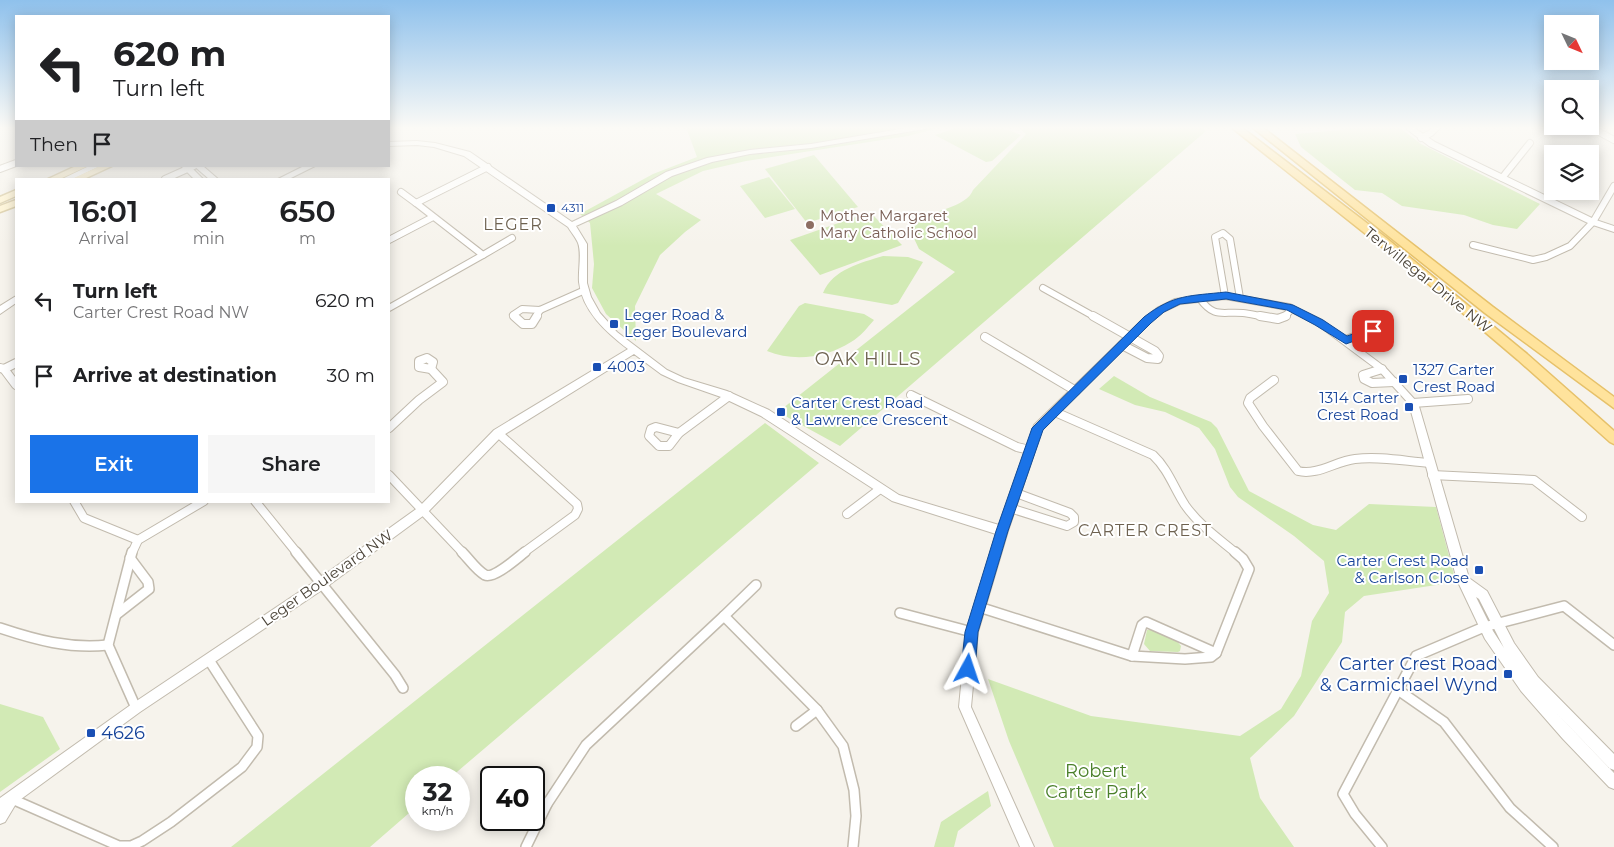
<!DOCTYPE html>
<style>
:root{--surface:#fff;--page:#f6f6f6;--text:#202124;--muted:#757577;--accent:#1a73e8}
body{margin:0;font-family:Montserrat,sans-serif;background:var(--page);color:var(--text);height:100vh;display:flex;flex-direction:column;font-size:19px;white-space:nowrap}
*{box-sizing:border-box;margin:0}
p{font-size:16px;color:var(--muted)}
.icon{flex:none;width:28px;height:28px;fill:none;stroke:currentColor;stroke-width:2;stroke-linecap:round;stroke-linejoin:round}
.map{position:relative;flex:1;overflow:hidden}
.details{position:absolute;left:15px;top:178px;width:375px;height:325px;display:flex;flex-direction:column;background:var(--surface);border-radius:0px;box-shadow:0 2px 12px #0003}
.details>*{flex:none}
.top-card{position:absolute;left:15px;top:15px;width:375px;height:152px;border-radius:0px;box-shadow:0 2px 12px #0003;background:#fff;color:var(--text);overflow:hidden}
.needle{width:32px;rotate:133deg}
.fabs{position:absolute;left:1544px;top:15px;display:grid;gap:10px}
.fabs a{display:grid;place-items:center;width:55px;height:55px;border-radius:0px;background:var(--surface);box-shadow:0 2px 12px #0003;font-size:25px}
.speed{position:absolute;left:405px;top:766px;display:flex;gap:10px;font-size:25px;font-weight:700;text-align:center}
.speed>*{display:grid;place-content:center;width:65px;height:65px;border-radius:50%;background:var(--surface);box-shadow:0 2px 12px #0003;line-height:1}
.speed small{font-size:12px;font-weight:400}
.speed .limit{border:2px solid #111;border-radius:8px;background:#fff;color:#111}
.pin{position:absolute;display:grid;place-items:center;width:42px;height:42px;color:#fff;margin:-21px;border-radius:10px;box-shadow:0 2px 8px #0006}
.me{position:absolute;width:55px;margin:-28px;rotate:5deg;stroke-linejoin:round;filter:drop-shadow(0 0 4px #0008)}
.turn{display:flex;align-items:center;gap:18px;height:105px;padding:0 15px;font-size:22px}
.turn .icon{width:65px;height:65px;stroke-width:2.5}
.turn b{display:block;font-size:35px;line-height:42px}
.then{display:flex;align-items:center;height:48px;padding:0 15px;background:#0003;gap:10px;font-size:19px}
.eta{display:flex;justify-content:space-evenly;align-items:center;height:85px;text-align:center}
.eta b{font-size:30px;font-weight:600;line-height:35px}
.cta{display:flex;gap:10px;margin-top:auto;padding:10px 15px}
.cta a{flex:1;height:58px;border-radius:0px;background:var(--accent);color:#fff;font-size:20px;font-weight:600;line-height:58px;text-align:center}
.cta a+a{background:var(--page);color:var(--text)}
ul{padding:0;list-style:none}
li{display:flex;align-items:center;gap:15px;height:75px;padding:0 15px}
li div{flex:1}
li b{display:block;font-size:19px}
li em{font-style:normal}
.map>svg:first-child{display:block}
.green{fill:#d2eab5}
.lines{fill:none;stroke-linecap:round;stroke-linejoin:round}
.minor-far2-casing{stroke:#c2bbae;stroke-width:8}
.minor-far1-casing{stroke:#c2bbae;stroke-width:10}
.minor-casing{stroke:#c2bbae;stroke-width:12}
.tertiary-casing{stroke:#c2bbae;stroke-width:2}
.secondary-casing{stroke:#d6c79b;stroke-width:3}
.primary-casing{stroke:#e6c16a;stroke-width:3}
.minor-far2{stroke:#fff;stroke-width:6}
.minor-far1{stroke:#fff;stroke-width:8}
.minor{stroke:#fff;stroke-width:9}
.tertiary{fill:#fff;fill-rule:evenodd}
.secondary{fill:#fff3cd;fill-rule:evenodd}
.primary{fill:#ffe39c;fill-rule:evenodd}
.route{fill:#1a73e8;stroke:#114b97}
.transit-dot{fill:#1a4fb4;stroke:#fff;stroke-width:2}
.education-dot{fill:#8d6e63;stroke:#fff;stroke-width:2}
.labels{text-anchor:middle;stroke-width:4;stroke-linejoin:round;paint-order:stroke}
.far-transit-label{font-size:12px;fill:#164399;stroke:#fff;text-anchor:start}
.education-label{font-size:15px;fill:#785e54;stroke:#fff;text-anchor:start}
.street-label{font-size:15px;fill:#4b4439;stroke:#fff}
.transit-label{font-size:15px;fill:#164399;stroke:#fff;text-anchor:start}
.neighbourhood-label{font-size:16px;letter-spacing:1px;fill:#6e6250;stroke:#fff}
.quarter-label{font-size:18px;letter-spacing:1px;fill:#6e6250;stroke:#fff}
.near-transit-label{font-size:18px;fill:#164399;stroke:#fff;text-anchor:end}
.near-park-label{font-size:18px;fill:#4a7f2a;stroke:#fff}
</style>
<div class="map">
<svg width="1614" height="847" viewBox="0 0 1614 847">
<rect width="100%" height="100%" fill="#f6f3ec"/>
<!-- green -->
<g class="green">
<polygon points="686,127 942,127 908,136 746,161 703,171 656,194 701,220 685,232 660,255 635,306 636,341 606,314 592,288 594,264 590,223 580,214 653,174 697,157"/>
<polygon points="987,127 1008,130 1021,135 992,161 986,162 935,135 956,128"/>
<path d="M 1018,127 L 1202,127 L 1206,131 L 840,446 L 778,412 L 955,272 L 919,249 L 910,230 L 913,218 C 930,213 967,207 973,190 L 1026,134 Z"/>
<polygon points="1349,127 1399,127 1421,144 1540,204 1517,229 1493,225 1464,215 1402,206 1382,193 1355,190 1301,147 1295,134 1342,130"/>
<polygon points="814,155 858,207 807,223 765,169"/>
<polygon points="769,177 795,209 765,218 740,186"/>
<polygon points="870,212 902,245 820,275 790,240"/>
<path d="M 883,256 L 908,257 L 923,262 L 898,303 L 892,305 L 823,293 C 833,269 861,263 883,256 Z"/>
<path d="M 805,303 L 864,314 L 874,320 C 867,328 860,337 851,342 C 826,358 794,362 767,351 L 799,306 Z"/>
<polygon points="1114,376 1150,397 1211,422 1217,428 1249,491 1313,525 1336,530 1369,504 1436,507 1456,582 1364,596 1345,612 1342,642 1294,716 1250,758 1260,798 1294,847 1054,847 1009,741 988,679 1091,716 1240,736 1281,709 1301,676 1312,621 1329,593 1324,561 1294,536 1238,497 1230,487 1215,449 1199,428 1165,412 1135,405 1099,389"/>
<polygon points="765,423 819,463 451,777 416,778 416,807 370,847 231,847"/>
<path d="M 1147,630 C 1157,629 1176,638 1181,646 L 1180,651 L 1178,652 L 1150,651 L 1144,644 Z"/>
<polygon points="0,704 43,717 60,749 0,792"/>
<polygon points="988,791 991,806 958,831 954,847 934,847 941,822"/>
</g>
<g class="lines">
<!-- minor-far2 casing -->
<g class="minor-far2-casing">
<g id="minor-far2">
<polyline points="1590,127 1614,140"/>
<polyline points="1421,138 1431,133 1437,127"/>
<polyline points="0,169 16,163"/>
<polyline points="1502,178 1530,143"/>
<polyline points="165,179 194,166"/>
<polyline points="401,192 416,203"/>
<polyline points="389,240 433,217"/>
<polyline points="1473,245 1533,260 1546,257 1570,246 1593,222 1614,186"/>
<polyline points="483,255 512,238"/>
<polyline points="1043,288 1095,317"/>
<polyline points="1225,296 1215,237 1223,233 1230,239 1240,298"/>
<path d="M 1200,299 C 1215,319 1222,311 1243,313 C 1251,314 1259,316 1267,317"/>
<polyline points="389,308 483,255 416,203 488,167"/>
<polyline points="540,310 585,290"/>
<polyline points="515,317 513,315 522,309 540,310"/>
<polyline points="536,317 540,310"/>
<polyline points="1284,317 1289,312 1289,307"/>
</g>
</g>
<!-- minor-far1 casing -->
<g class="minor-far1-casing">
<g id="minor-far1">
<polyline points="514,316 523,324 532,324 537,316"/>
<polyline points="1093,316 1155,351 1159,356 1158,359 1147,358 1122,345"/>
<polyline points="1260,316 1278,319 1286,316"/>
<polyline points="985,337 1076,391"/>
<polyline points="1346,340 1389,325"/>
<polygon points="427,358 433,362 431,369 419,367 419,361"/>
<polyline points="0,368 4,369 16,385"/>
<polyline points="4,369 16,363"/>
<polyline points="1382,369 1363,375 1364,379 1372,383 1394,382"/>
<path d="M 1274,380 L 1250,398 L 1248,403 L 1263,426 L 1298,471 C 1317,476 1336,461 1355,459 C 1379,456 1404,461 1429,463"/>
<polyline points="911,395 1017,447 1030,450"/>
<polyline points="1413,403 1468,399"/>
<path d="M 1055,412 L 1153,455 C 1168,469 1174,488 1185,505 C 1199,525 1218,538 1236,553"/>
<polygon points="656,427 679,433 669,446 659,446 649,436 651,429"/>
<polyline points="389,428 419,400 443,382 431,369"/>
<polyline points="498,433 577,504 578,509 575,515 523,553"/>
<polyline points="679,433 729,396"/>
<polyline points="389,475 463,553"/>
<polyline points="1432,475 1534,480 1582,517"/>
<polyline points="74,501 84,518 138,540"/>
<polyline points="255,501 297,553"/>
<polyline points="1010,508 1067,526 1074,522 1074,517 1070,513 1016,493"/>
<polyline points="847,514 880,489"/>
<polyline points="132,553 138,540 204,501"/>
</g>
</g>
<!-- minor casing -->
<g class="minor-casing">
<g id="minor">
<polyline points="132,552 108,645 136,708"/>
<polyline points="296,552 395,675 403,688"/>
<path d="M 462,552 C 469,559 476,570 485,575 C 494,579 517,558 525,552"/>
<polyline points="979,607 1132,656 1185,659 1211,657 1216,653 1249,569 1243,559 1235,552"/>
<polyline points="900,613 972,632"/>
<polyline points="117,614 149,589 148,582 130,558"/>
<polyline points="724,616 756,585"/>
<path d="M 0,628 C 36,640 69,649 108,645"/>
<polyline points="1132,656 1142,625 1146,622 1216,653"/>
<polyline points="1398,690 1444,722 1510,808 1553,847"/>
<polyline points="796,726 817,710"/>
<polyline points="12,799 119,846 131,846 142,841 171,822 242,767 257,747 258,736 209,660"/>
<polyline points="534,800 547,804"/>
<polyline points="526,847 547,804 586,745 724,616 817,710 843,746 854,790 856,816 853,847"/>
<polyline points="1382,847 1355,814 1343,794 1416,656 1484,627 1564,606 1614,645"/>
</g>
</g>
<!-- tertiary casing -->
<g class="tertiary-casing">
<g id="tertiary">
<path d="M 912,127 L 929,127 L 925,129 L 811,148 L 750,154 L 712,162 L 672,176 L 622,205 L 576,226 L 587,244 L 587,283 L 591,297 L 600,313 L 617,332 L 667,370 L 684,378 L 727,391 L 769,410 L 899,495 L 999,525 L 1034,425 L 1144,318 L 1157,308 L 1175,299 L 1225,293 L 1289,304 L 1322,320 L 1385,367 L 1418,403 L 1469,578 L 1487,591 L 1514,643 L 1538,677 L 1614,754 L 1614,770 L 1609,768 L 1548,704 L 1614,773 L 1614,789 L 1609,787 L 1563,739 L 1521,691 L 1485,639 L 1457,580 L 1409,404 L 1379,371 L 1316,324 L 1287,310 L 1225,299 L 1180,304 L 1163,312 L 1150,322 L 1042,430 L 1008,531 L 978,632 L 971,707 L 1034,847 L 1020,847 L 959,707 L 966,632 L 996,534 L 892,501 L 761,416 L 721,397 L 678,382 L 661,374 L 634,354 L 502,436 L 427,513 L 325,588 L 140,712 L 17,802 L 5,822 L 0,824 L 0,798 L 132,704 L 317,580 L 419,507 L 494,430 L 628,349 C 607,333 582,311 579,282 C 578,271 582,253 578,243 C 576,238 571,232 568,227 L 464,156 L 434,147 L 417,145 L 389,146 L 389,142 L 417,141 L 435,143 L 470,152 L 572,222 L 616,201 L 666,172 L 707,158 L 750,150 L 811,144 ZM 1476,597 L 1479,599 L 1504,648 L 1493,631 Z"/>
<polygon points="1404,127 1413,127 1435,142 1596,220 1614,226 1614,232 1590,224 1429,146"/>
<polygon points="89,166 100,166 73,179 62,179"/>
<polygon points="181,166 190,166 203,179 194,179"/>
<polygon points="194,166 203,166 218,179 209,179"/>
<polygon points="304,166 315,166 289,179 278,179"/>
<polygon points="16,296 16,303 0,314 0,306"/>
</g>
</g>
<!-- secondary casing -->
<g class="secondary-casing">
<g id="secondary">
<polygon points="76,166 88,166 60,179 48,179"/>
<polygon points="100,166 112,166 84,179 72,179"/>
<polygon points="16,190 16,196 0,203 0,197"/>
<polygon points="16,200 16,206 0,212 0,206"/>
</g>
</g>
<!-- primary casing -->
<g class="primary-casing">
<g id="primary">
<polygon points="1231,127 1241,127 1385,237 1527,354 1614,431 1614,444 1610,442 1518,360 1425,281"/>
<polygon points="1252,127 1262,127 1493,307 1614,397 1614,408 1485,313"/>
</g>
</g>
<!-- minor-far2 -->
<use href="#minor-far2" class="minor-far2"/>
<!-- minor-far1 -->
<use href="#minor-far1" class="minor-far1"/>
<!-- minor -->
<use href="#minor" class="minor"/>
<!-- tertiary -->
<use href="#tertiary" class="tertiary"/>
<!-- secondary -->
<use href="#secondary" class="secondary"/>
<!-- primary -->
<use href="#primary" class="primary"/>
</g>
<!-- sky -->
<linearGradient id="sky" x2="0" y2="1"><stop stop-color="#8fc1ec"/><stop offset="0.52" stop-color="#fbfaf6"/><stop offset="1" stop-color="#fbfaf6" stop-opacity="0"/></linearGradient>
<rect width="1614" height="246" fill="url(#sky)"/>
<!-- route -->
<path class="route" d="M 1226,292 L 1293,305 L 1323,320 L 1347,336 L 1373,327 L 1378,331 L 1376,333 L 1346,344 L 1315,325 L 1287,310 L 1226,299 L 1180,304 L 1164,312 L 1151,323 L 1043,430 L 1008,531 L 978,632 L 975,669 L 973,674 L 968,676 L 963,674 L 961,669 L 965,632 L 996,531 L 1032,428 L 1144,317 C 1174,294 1190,296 1226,292 Z"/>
<!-- markers -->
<g class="transit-dot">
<rect x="546" y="203" width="10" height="10" rx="2.5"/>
<rect x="609" y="319" width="10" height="10" rx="2.5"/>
<rect x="592" y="362" width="10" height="10" rx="2.5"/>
<rect x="1398" y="374" width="10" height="10" rx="2.5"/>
<rect x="1404" y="402" width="10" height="10" rx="2.5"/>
<rect x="776" y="407" width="10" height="10" rx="2.5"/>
<rect x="1474" y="565" width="10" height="10" rx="2.5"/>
<rect x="1503" y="669" width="10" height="10" rx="2.5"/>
<rect x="86" y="728" width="10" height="10" rx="2.5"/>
</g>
<circle class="education-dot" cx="810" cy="225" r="5"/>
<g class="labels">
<!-- far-transit labels -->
<g class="far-transit-label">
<text x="561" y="212">4311</text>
</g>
<!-- education labels -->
<g class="education-label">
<text x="820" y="221">Mother Margaret<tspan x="820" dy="17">Mary Catholic School</tspan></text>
</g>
<!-- street labels -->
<g class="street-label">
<text transform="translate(1428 280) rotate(39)" y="5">Terwillegar Drive NW</text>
<text transform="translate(327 578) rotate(-35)" y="5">Leger Boulevard NW</text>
</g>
<!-- transit labels -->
<g class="transit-label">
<text x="624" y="320">Leger Road &amp;<tspan x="624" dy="17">Leger Boulevard</tspan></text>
<text x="607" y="372">4003</text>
<text x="1413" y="375">1327 Carter<tspan x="1413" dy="17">Crest Road</tspan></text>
<text x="1399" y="403" text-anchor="end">1314 Carter<tspan x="1399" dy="17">Crest Road</tspan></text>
<text x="791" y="408">Carter Crest Road<tspan x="791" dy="17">&amp; Lawrence Crescent</tspan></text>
<text x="1469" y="566" text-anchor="end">Carter Crest Road<tspan x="1469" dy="17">&amp; Carlson Close</tspan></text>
</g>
<!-- neighbourhood labels -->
<g class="neighbourhood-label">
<text x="513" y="230">LEGER</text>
<text x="1145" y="536">CARTER CREST</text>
</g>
<!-- quarter labels -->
<g class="quarter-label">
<text x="868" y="365">OAK HILLS</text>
</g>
<!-- near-transit labels -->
<g class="near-transit-label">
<text x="1498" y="670">Carter Crest Road<tspan x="1498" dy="21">&amp; Carmichael Wynd</tspan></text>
<text x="101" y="739" text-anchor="start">4626</text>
</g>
<!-- near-park labels -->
<g class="near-park-label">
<text x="1096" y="777">Robert<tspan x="1096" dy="21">Carter Park</tspan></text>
</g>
</g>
</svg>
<div class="fabs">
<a><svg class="needle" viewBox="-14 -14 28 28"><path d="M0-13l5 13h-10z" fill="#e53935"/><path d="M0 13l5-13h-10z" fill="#757577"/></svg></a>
<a><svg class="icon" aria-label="search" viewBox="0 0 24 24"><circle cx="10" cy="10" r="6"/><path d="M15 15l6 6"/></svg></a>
<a><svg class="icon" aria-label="layers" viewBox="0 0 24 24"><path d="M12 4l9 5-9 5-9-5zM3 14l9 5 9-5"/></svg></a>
</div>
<div class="speed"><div>32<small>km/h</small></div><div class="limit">40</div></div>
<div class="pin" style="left:1373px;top:331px;background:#d93025"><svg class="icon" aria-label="arrive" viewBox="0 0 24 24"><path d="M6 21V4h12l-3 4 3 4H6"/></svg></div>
<svg class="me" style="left:968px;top:669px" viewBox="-20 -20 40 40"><path d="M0-17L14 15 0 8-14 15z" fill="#1a73e8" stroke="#fff" stroke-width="4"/></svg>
<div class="top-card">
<div class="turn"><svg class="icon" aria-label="left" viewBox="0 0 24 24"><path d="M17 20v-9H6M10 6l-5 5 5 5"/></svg><div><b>620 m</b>Turn left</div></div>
<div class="then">Then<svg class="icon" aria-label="arrive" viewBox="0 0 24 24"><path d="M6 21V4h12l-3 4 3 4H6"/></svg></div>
</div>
<section class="details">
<div class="eta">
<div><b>16:01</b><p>Arrival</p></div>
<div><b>2</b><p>min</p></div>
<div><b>650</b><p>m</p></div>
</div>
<ul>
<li><svg class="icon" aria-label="left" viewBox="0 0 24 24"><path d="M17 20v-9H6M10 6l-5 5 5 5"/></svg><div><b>Turn left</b><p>Carter Crest Road NW</p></div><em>620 m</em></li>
<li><svg class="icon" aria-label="arrive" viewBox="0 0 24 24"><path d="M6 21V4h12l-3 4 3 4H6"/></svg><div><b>Arrive at destination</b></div><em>30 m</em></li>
</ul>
<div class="cta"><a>Exit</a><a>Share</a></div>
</section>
</div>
